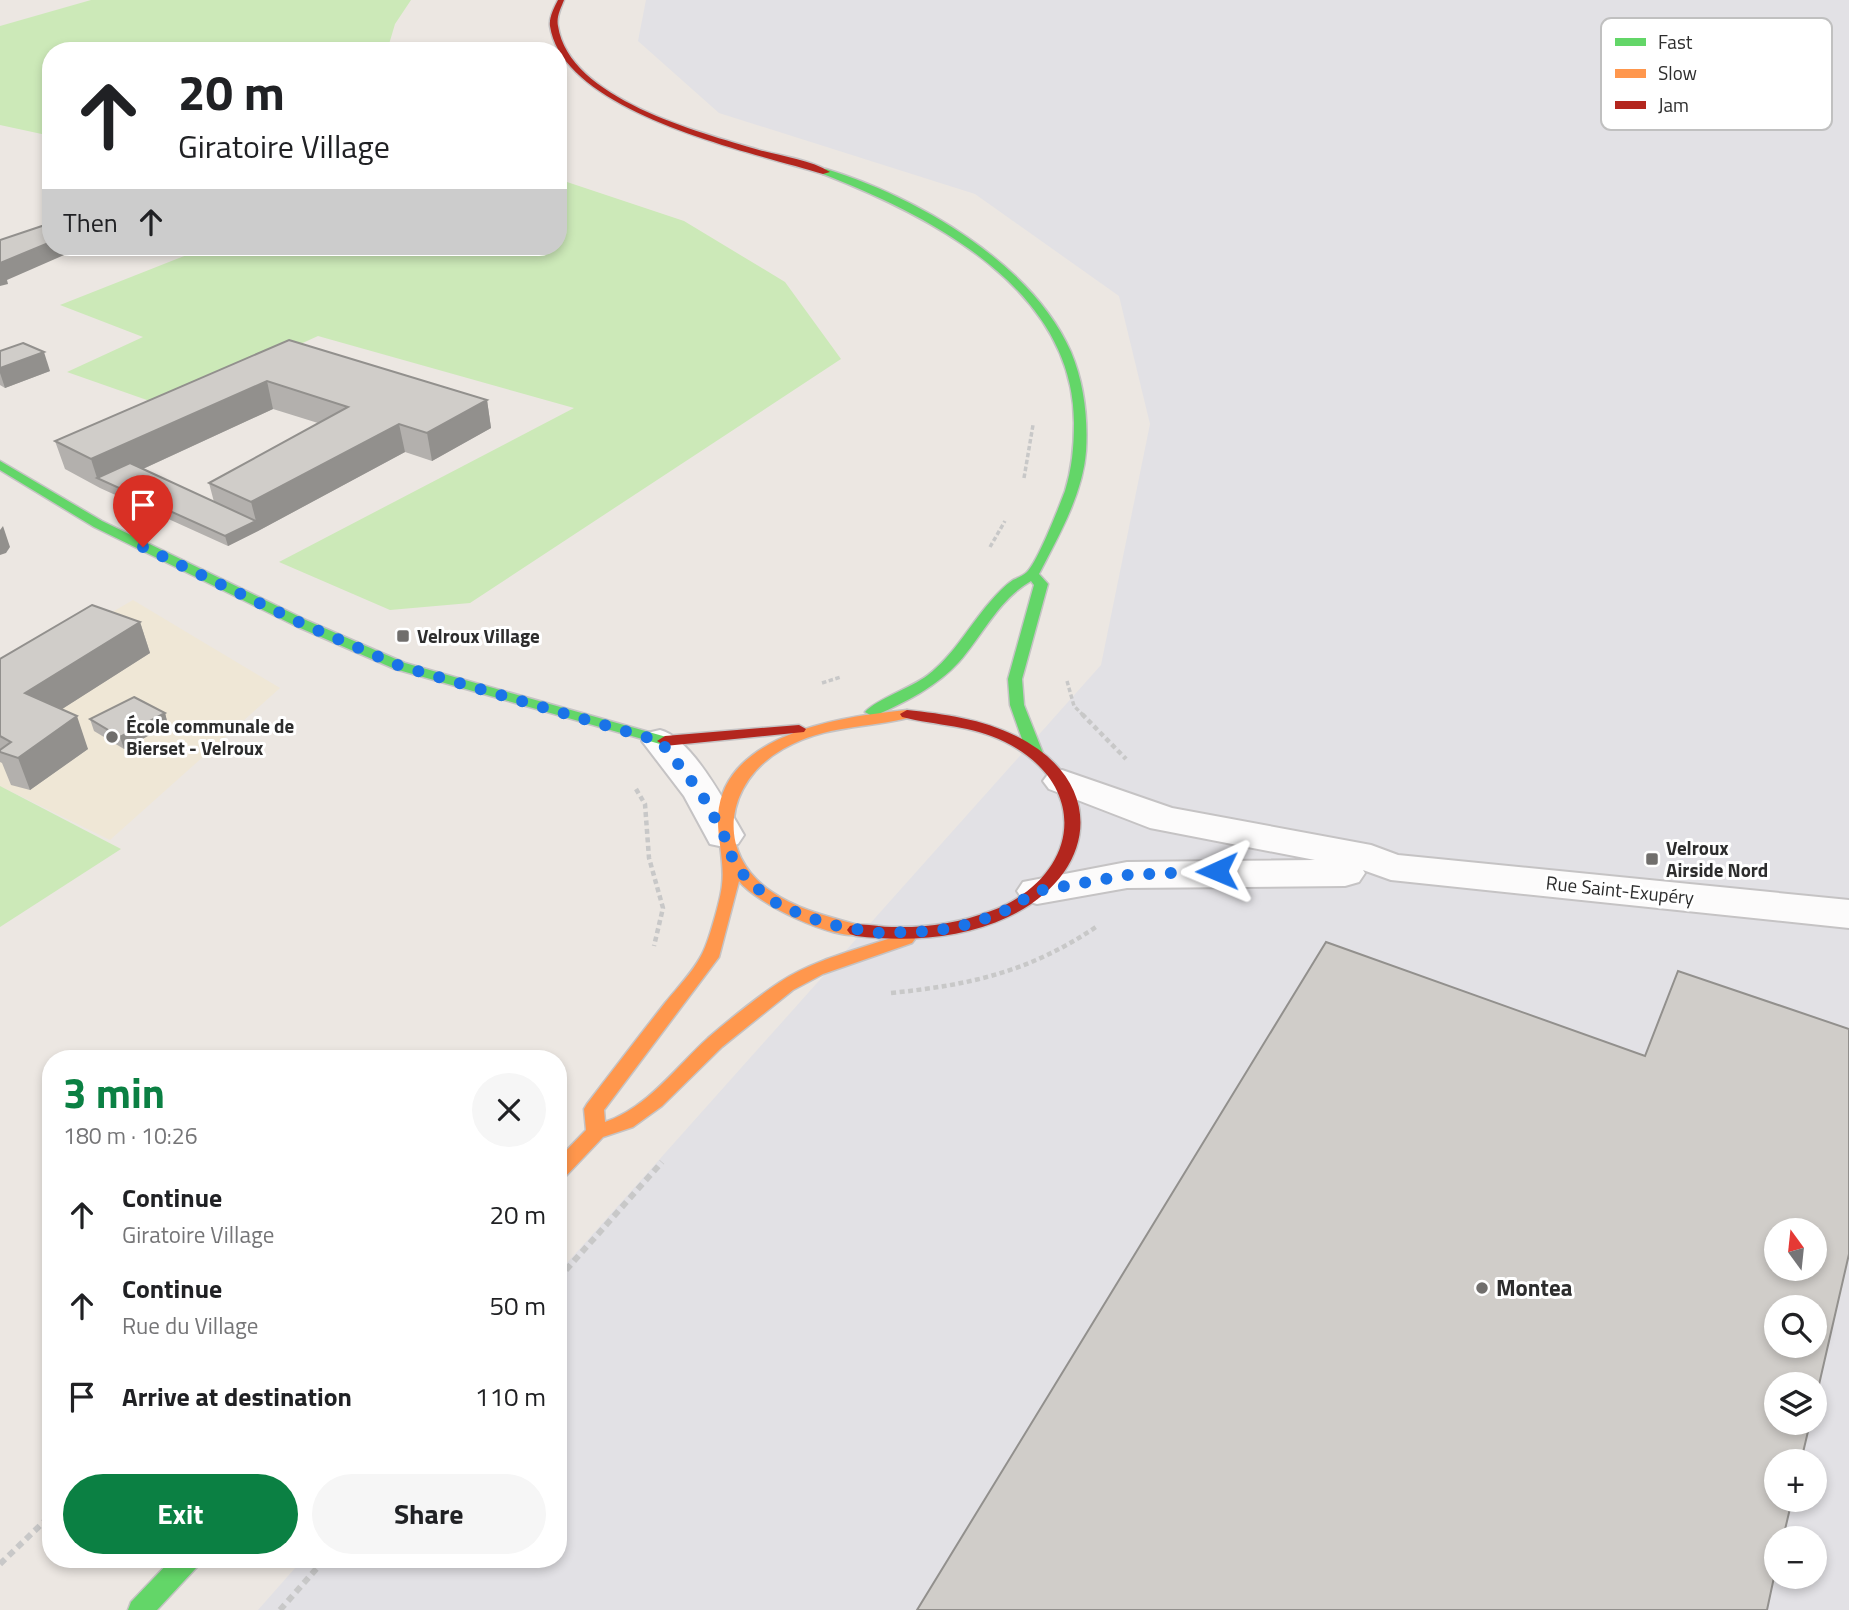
<!DOCTYPE html>
<meta charset="utf-8">
<style>
:root{--surface:#fff;--page:#f6f6f6;--text:#202124;--muted:#757577;--accent:#0b8043}
body{margin:0;font-family:"Titillium Web",sans-serif;background:var(--page);color:var(--text);height:100vh;display:flex;flex-direction:column;font-size:26px;white-space:nowrap}
*{box-sizing:border-box;margin:0}
p{font-size:23px;color:var(--muted)}
.icon{flex:none;width:38px;height:38px;fill:none;stroke:currentColor;stroke-width:2;stroke-linecap:round;stroke-linejoin:round}
.map{position:relative;flex:1;overflow:hidden}
.panel{position:absolute;left:42px;top:1050px;width:525px;height:518px;display:flex;flex-direction:column;background:var(--surface);border-radius:28px;box-shadow:0 4px 10px #0003}
.panel>*{flex:none}
.top-card{position:absolute;left:42px;top:42px;width:525px;height:214px;border-radius:28px;box-shadow:0 4px 10px #0003;background:#fff;color:var(--text);overflow:hidden}
.needle{width:46px;rotate:345deg}
.controls{position:absolute;left:1764px;top:1218px;display:grid;gap:14px}
.controls a{display:grid;place-items:center;width:63px;height:63px;border-radius:50%;background:var(--surface);box-shadow:0 4px 10px #0003;font-size:35px}
.pin{position:absolute;display:grid;place-items:center;width:60px;height:60px;color:#fff;margin:-72px -30px;border-radius:50% 50% 50% 0;rotate:-45deg;box-shadow:0 0 7px #0007}
.pin .icon{rotate:45deg}
.me{position:absolute;width:77px;margin:-38px;rotate:269deg;stroke-linejoin:round;filter:drop-shadow(0 0 5px #0008)}
.turn{display:flex;align-items:center;gap:24px;height:147px;padding:0 21px;font-size:32px}
.turn .icon{width:91px;height:91px;stroke-width:2.5}
.turn b{display:block;font-size:49px;line-height:60px}
.then{display:flex;align-items:center;height:66px;padding:0 21px;background:#0003;gap:14px;font-size:26px}
.round{display:grid;place-items:center;flex:none;width:74px;height:74px;border-radius:37px;background:var(--page)}
.overview{display:flex;align-items:center;justify-content:space-between;height:119px;padding:0 21px}
h1{font-size:42px;font-weight:700;line-height:52px;color:var(--accent)}
.button{display:flex;gap:14px;margin-top:auto;padding:14px 21px}
.button a{flex:1;height:80px;border-radius:42px;background:var(--accent);color:#fff;font-size:28px;font-weight:700;line-height:80px;text-align:center}
.button a+a{background:var(--page);color:var(--text)}
ul{padding:0;list-style:none}
li{display:flex;align-items:center;gap:21px;height:91px;padding:0 21px}
li div{flex:1}
li b{display:block;font-size:26px}
li em{font-style:normal}
.map>svg:first-child{display:block}
.education{fill:#efe7d6}
.airport{fill:#e2e1e5;fill-rule:evenodd}
.green{fill:#cce9b8}
.lines{fill:none;stroke-linecap:round;stroke-linejoin:round}
.street-casing{stroke:#c5c3c4;stroke-width:4}
.fast-casing{stroke:#c5c3c4;stroke-width:3}
.slow-casing{stroke:#c5c3c4;stroke-width:3}
.jam-casing{stroke:#c5c3c4;stroke-width:3}
.path-far2{stroke:#c8c8c8;stroke-width:3.5;stroke-dasharray:4.5 2.5;stroke-linecap:butt}
.path-far1{stroke:#c8c8c8;stroke-width:4.5;stroke-dasharray:5 3.5;stroke-linecap:butt}
.path{stroke:#c8c8c8;stroke-width:6;stroke-dasharray:7 5;stroke-linecap:butt}
.street{fill:#fcfbfb;fill-rule:evenodd}
.fast{fill:#63d668;fill-rule:evenodd}
.slow{fill:#ff974d;fill-rule:evenodd}
.jam{fill:#b3261e;fill-rule:evenodd}
.wall{fill:#b3b0ad;fill-rule:evenodd}
.shaded-wall{fill:#92908d}
.building{fill:#d0cdc9;stroke:#92908d;stroke-width:2;fill-rule:evenodd}
.route{stroke:#1a73e8;stroke-width:12;stroke-dasharray:0 21.6}
.poi-dot{fill:#706e6c;stroke:#fff;stroke-width:2.5}
.labels{text-anchor:middle;stroke-width:6;stroke-linejoin:round;paint-order:stroke}
.poi-label{font-size:19px;font-weight:bold;fill:#2d2d2d;stroke:#fff;text-anchor:start}
.street-label{font-size:19px;fill:#2d2d2d;stroke:#fff}
.near-poi-label{font-size:23px;font-weight:bold;fill:#2d2d2d;stroke:#fff;text-anchor:start}
.key{fill:#fff;stroke:#c0c0c0;stroke-width:2}
.key-label{font-size:19px;fill:#2d2d2d}
</style>
<div class="map">
<svg width="1849" height="1610" viewBox="0 0 1849 1610">
<rect width="100%" height="100%" fill="#ece7e2"/>
<!-- education -->
<polygon class="education" points="133,600 280,688 110,840 0,786 0,677"/>
<!-- airport -->
<path class="airport" d="M 646,0 L 1849,0 L 1849,1610 L 258,1610 L 303,1559 L 558,1559 L 558,1273 L 1101,665 L 1150,424 L 1119,296 L 975,194 L 719,113 L 638,41 ZM 1776,1230 L 1815,1230 L 1815,1269 L 1776,1269 ZM 1776,1307 L 1815,1307 L 1815,1346 L 1776,1346 ZM 1776,1384 L 1815,1384 L 1815,1423 L 1776,1423 ZM 1776,1461 L 1815,1461 L 1815,1500 L 1776,1500 ZM 1776,1538 L 1815,1538 L 1815,1577 L 1776,1577 Z"/>
<!-- green -->
<g class="green">
<polygon points="91,0 411,0 395,24 387,51 51,51 51,136 0,125 0,26"/>
<polygon points="558,179 684,221 785,282 841,359 470,603 390,610 279,562 574,408 318,336 164,406 67,372 143,337 60,305 207,247 558,247"/>
<polygon points="0,786 121,849 0,927"/>
</g>
<g class="lines">
<!-- street casing -->
<g class="street-casing">
<g id="street">
<path d="M 660,730 C 692,738 727,806 744,835 L 738,844 L 724,847 L 710,844 L 684,796 L 642,741 L 647,733 Z"/>
<polygon points="1062,770 1172,808 1371,845 1398,855 1849,900 1849,928 1391,880 1363,870 1365,873 1359,882 1345,886 1127,888 1037,904 1023,900 1017,891 1023,882 1127,862 1315,860 1150,828 1049,789 1043,781 1049,773"/>
</g>
</g>
<!-- fast casing -->
<g class="fast-casing">
<g id="fast">
<path d="M 826,169 C 915,196 1032,263 1071,352 C 1084,383 1088,418 1086,451 C 1083,494 1058,537 1039,574 L 1048,584 L 1022,679 L 1024,705 L 1043,753 L 1040,756 L 1030,756 L 1027,753 L 1010,705 L 1008,679 L 1034,585 L 1031,581 C 998,600 983,635 959,662 C 936,687 907,701 877,715 L 872,716 L 865,712 C 877,699 911,688 928,675 C 954,655 969,626 990,602 C 997,594 1004,586 1013,580 C 1017,578 1023,576 1027,572 C 1038,561 1059,507 1065,491 C 1072,468 1074,447 1074,423 C 1074,289 931,216 823,174 L 823,170 Z"/>
<polygon points="0,461 102,521 308,621 405,663 670,738 673,741 665,746 660,744 395,669 298,627 94,527 0,470"/>
<polygon points="172,1559 200,1559 197,1567 157,1610 128,1610 131,1602"/>
</g>
</g>
<!-- slow casing -->
<g class="slow-casing">
<path id="slow" d="M 907,710 L 914,714 L 912,717 C 866,729 827,724 783,749 C 725,782 714,853 772,892 C 800,911 831,917 862,926 L 865,930 L 862,934 C 835,942 756,903 739,881 L 719,957 L 604,1110 L 605,1122 C 647,1108 676,1067 708,1038 C 730,1019 756,998 780,982 C 815,959 860,949 900,935 L 912,935 L 915,939 L 912,943 L 823,974 L 793,990 L 722,1047 L 662,1106 L 633,1127 L 603,1137 L 565,1177 L 558,1180 L 558,1159 L 586,1130 L 584,1109 L 587,1104 C 613,1070 639,1036 665,1003 C 677,988 692,973 701,956 C 708,945 721,898 722,885 C 725,862 717,839 718,816 C 723,733 844,716 907,710 Z"/>
</g>
<!-- jam casing -->
<g class="jam-casing">
<g id="jam">
<path d="M 558,0 L 564,0 C 561,8 556,17 558,26 C 569,99 699,132 759,150 C 781,156 811,160 830,172 L 823,174 C 751,152 563,113 550,26 C 549,17 554,8 558,0 Z"/>
<path d="M 907,710 C 944,714 982,719 1016,736 C 1109,782 1097,875 1008,917 C 961,939 907,942 856,936 L 850,934 L 847,930 L 850,926 C 863,922 878,927 892,927 C 926,928 959,923 991,911 C 1079,878 1093,786 1005,742 C 972,725 937,726 902,717 L 900,714 Z"/>
<polygon points="799,725 806,729 804,732 665,746 657,741 665,736"/>
</g>
</g>
<!-- path-far2 -->
<g class="path-far2">
<polyline points="1024,478 1033,425"/>
<polyline points="990,547 1005,521"/>
<polyline points="1067,681 1074,706 1084,716"/>
<polyline points="822,683 841,677"/>
</g>
<!-- path-far1 -->
<g class="path-far1">
<polyline points="1082,714 1126,759"/>
<polyline points="636,789 645,804 649,858 663,908 654,946"/>
<path d="M 891,993 C 970,985 1029,972 1096,927"/>
</g>
<!-- path -->
<g class="path">
<polyline points="558,1279 662,1162"/>
<polyline points="0,1564 51,1515"/>
<polyline points="280,1610 325,1559"/>
</g>
<!-- street -->
<use href="#street" class="street"/>
<!-- fast -->
<use href="#fast" class="fast"/>
<!-- slow -->
<use href="#slow" class="slow"/>
<!-- jam -->
<use href="#jam" class="jam"/>
</g>
<!-- wall -->
<g class="wall">
<path d="M 289,340 L 487,400 L 491,428 L 432,461 L 405,452 L 258,531 L 228,546 L 100,488 L 65,469 L 55,441 ZM 273,409 L 318,423 L 209,483 L 214,502 L 143,469 Z"/>
<polygon points="0,351 50,371 5,388 0,385"/>
<polygon points="140,622 150,653 62,709 88,749 30,790 11,785 2,763 0,762 0,659"/>
<polygon points="165,713 168,725 124,749 94,731 90,719"/>
</g>
<!-- shaded-wall -->
<g class="shaded-wall">
<polygon points="51,242 51,247 70,247 71,252 7,280 8,284 0,286 0,263"/>
<polygon points="44,352 50,371 5,388 0,373 0,368"/>
<polygon points="267,381 273,409 110,484 97,478 91,459"/>
<polygon points="487,400 491,428 432,461 427,433"/>
<polygon points="399,424 405,452 258,531 228,546 225,536 256,521 251,502"/>
<polygon points="3,526 10,547 6,553 0,555 0,530"/>
<polygon points="140,622 150,653 37,725 25,693"/>
<polygon points="165,713 168,725 124,749 120,737"/>
<polygon points="77,716 88,749 30,790 18,758"/>
</g>
<!-- building -->
<g class="building">
<polygon points="51,223 51,242 0,263 0,240"/>
<polygon points="289,340 487,400 427,433 399,424 251,502 209,483 348,407 267,381 91,459 55,441"/>
<polygon points="23,343 44,352 0,368 0,351"/>
<polygon points="130,463 256,521 225,536 97,478"/>
<polygon points="92,605 140,622 25,693 77,716 18,758 0,752 0,750 11,742 0,736 0,659"/>
<polygon points="134,697 165,713 120,737 90,719"/>
<path d="M 1326,942 L 1645,1056 L 1678,971 L 1849,1029 L 1849,1254 L 1815,1402 L 1815,1384 L 1776,1384 L 1776,1423 L 1810,1423 L 1801,1461 L 1776,1461 L 1776,1500 L 1792,1500 L 1783,1538 L 1776,1538 L 1776,1568 L 1767,1610 L 917,1610 ZM 1776,1230 L 1815,1230 L 1815,1269 L 1776,1269 ZM 1776,1307 L 1815,1307 L 1815,1346 L 1776,1346 Z"/>
</g>
<g class="lines">
<!-- route -->
<polyline class="route" points="143,547 303,624 400,666 660,741 701,793 724,835 727,849 747,880 780,906 827,924 880,933 935,931 974,923 1009,909 1037,891 1127,875 1217,871"/>
</g>
<!-- markers -->
<g class="poi-dot">
<rect x="396" y="629" width="14" height="14" rx="3.5"/>
<circle cx="112" cy="737" r="7"/>
<rect x="1645" y="852" width="14" height="14" rx="3.5"/>
<circle cx="1482" cy="1288" r="7"/>
</g>
<g class="labels">
<!-- poi labels -->
<g class="poi-label">
<text x="417" y="643">Velroux Village</text>
<text x="126" y="733">École communale de<tspan x="126" dy="22">Bierset - Velroux</tspan></text>
<text x="1666" y="855">Velroux<tspan x="1666" dy="22">Airside Nord</tspan></text>
</g>
<!-- street labels -->
<g class="street-label">
<text transform="translate(1620 890) rotate(6)" y="7">Rue Saint-Exupéry</text>
</g>
<!-- near-poi labels -->
<g class="near-poi-label">
<text x="1496" y="1296">Montea</text>
</g>
</g>
<!-- legend -->
<rect x="1601" y="18" width="231" height="112" rx="10" class="key"/>
<rect x="1615" y="38" width="31" height="8" fill="#63d668"/>
<rect x="1615" y="69" width="31" height="9" fill="#ff974d"/>
<rect x="1615" y="101" width="31" height="8" fill="#b3261e"/>
<g class="key-label">
<text x="1658" y="49">Fast</text>
<text x="1658" y="80">Slow</text>
<text x="1658" y="112">Jam</text>
</g>
</svg>
<div class="controls">
<a><svg class="needle" viewBox="-14 -14 28 28"><path d="M0-13l5 13h-10z" fill="#e53935"/><path d="M0 13l5-13h-10z" fill="#757577"/></svg></a>
<a><svg class="icon" aria-label="search" viewBox="0 0 24 24"><circle cx="10" cy="10" r="6"/><path d="M15 15l6 6"/></svg></a>
<a><svg class="icon" aria-label="layers" viewBox="0 0 24 24"><path d="M12 4l9 5-9 5-9-5zM3 14l9 5 9-5"/></svg></a>
<a>+</a>
<a>−</a>
</div>
<div class="pin" style="left:143px;top:547px;background:#d93025"><svg class="icon" aria-label="arrive" viewBox="0 0 24 24"><path d="M6 21V4h12l-3 4 3 4H6"/></svg></div>
<svg class="me" style="left:1217px;top:871px" viewBox="-20 -20 40 40"><path d="M0-17L14 15 0 8-14 15z" fill="#1a73e8" stroke="#fff" stroke-width="4"/></svg>
<div class="top-card">
<div class="turn"><svg class="icon" aria-label="ahead" viewBox="0 0 24 24"><path d="M12 20V5M6 11l6-6 6 6"/></svg><div><b>20 m</b>Giratoire Village</div></div>
<div class="then">Then<svg class="icon" aria-label="ahead" viewBox="0 0 24 24"><path d="M12 20V5M6 11l6-6 6 6"/></svg></div>
</div>
<section class="panel">
<div class="overview"><div><h1>3 min</h1><p>180 m · 10:26</p></div><a class="round"><svg class="icon" aria-label="close" viewBox="0 0 24 24"><path d="M6 6l12 12M18 6L6 18"/></svg></a></div>
<ul>
<li><svg class="icon" aria-label="ahead" viewBox="0 0 24 24"><path d="M12 20V5M6 11l6-6 6 6"/></svg><div><b>Continue</b><p>Giratoire Village</p></div><em>20 m</em></li>
<li><svg class="icon" aria-label="ahead" viewBox="0 0 24 24"><path d="M12 20V5M6 11l6-6 6 6"/></svg><div><b>Continue</b><p>Rue du Village</p></div><em>50 m</em></li>
<li><svg class="icon" aria-label="arrive" viewBox="0 0 24 24"><path d="M6 21V4h12l-3 4 3 4H6"/></svg><div><b>Arrive at destination</b></div><em>110 m</em></li>
</ul>
<div class="button"><a>Exit</a><a>Share</a></div>
</section>
</div>
